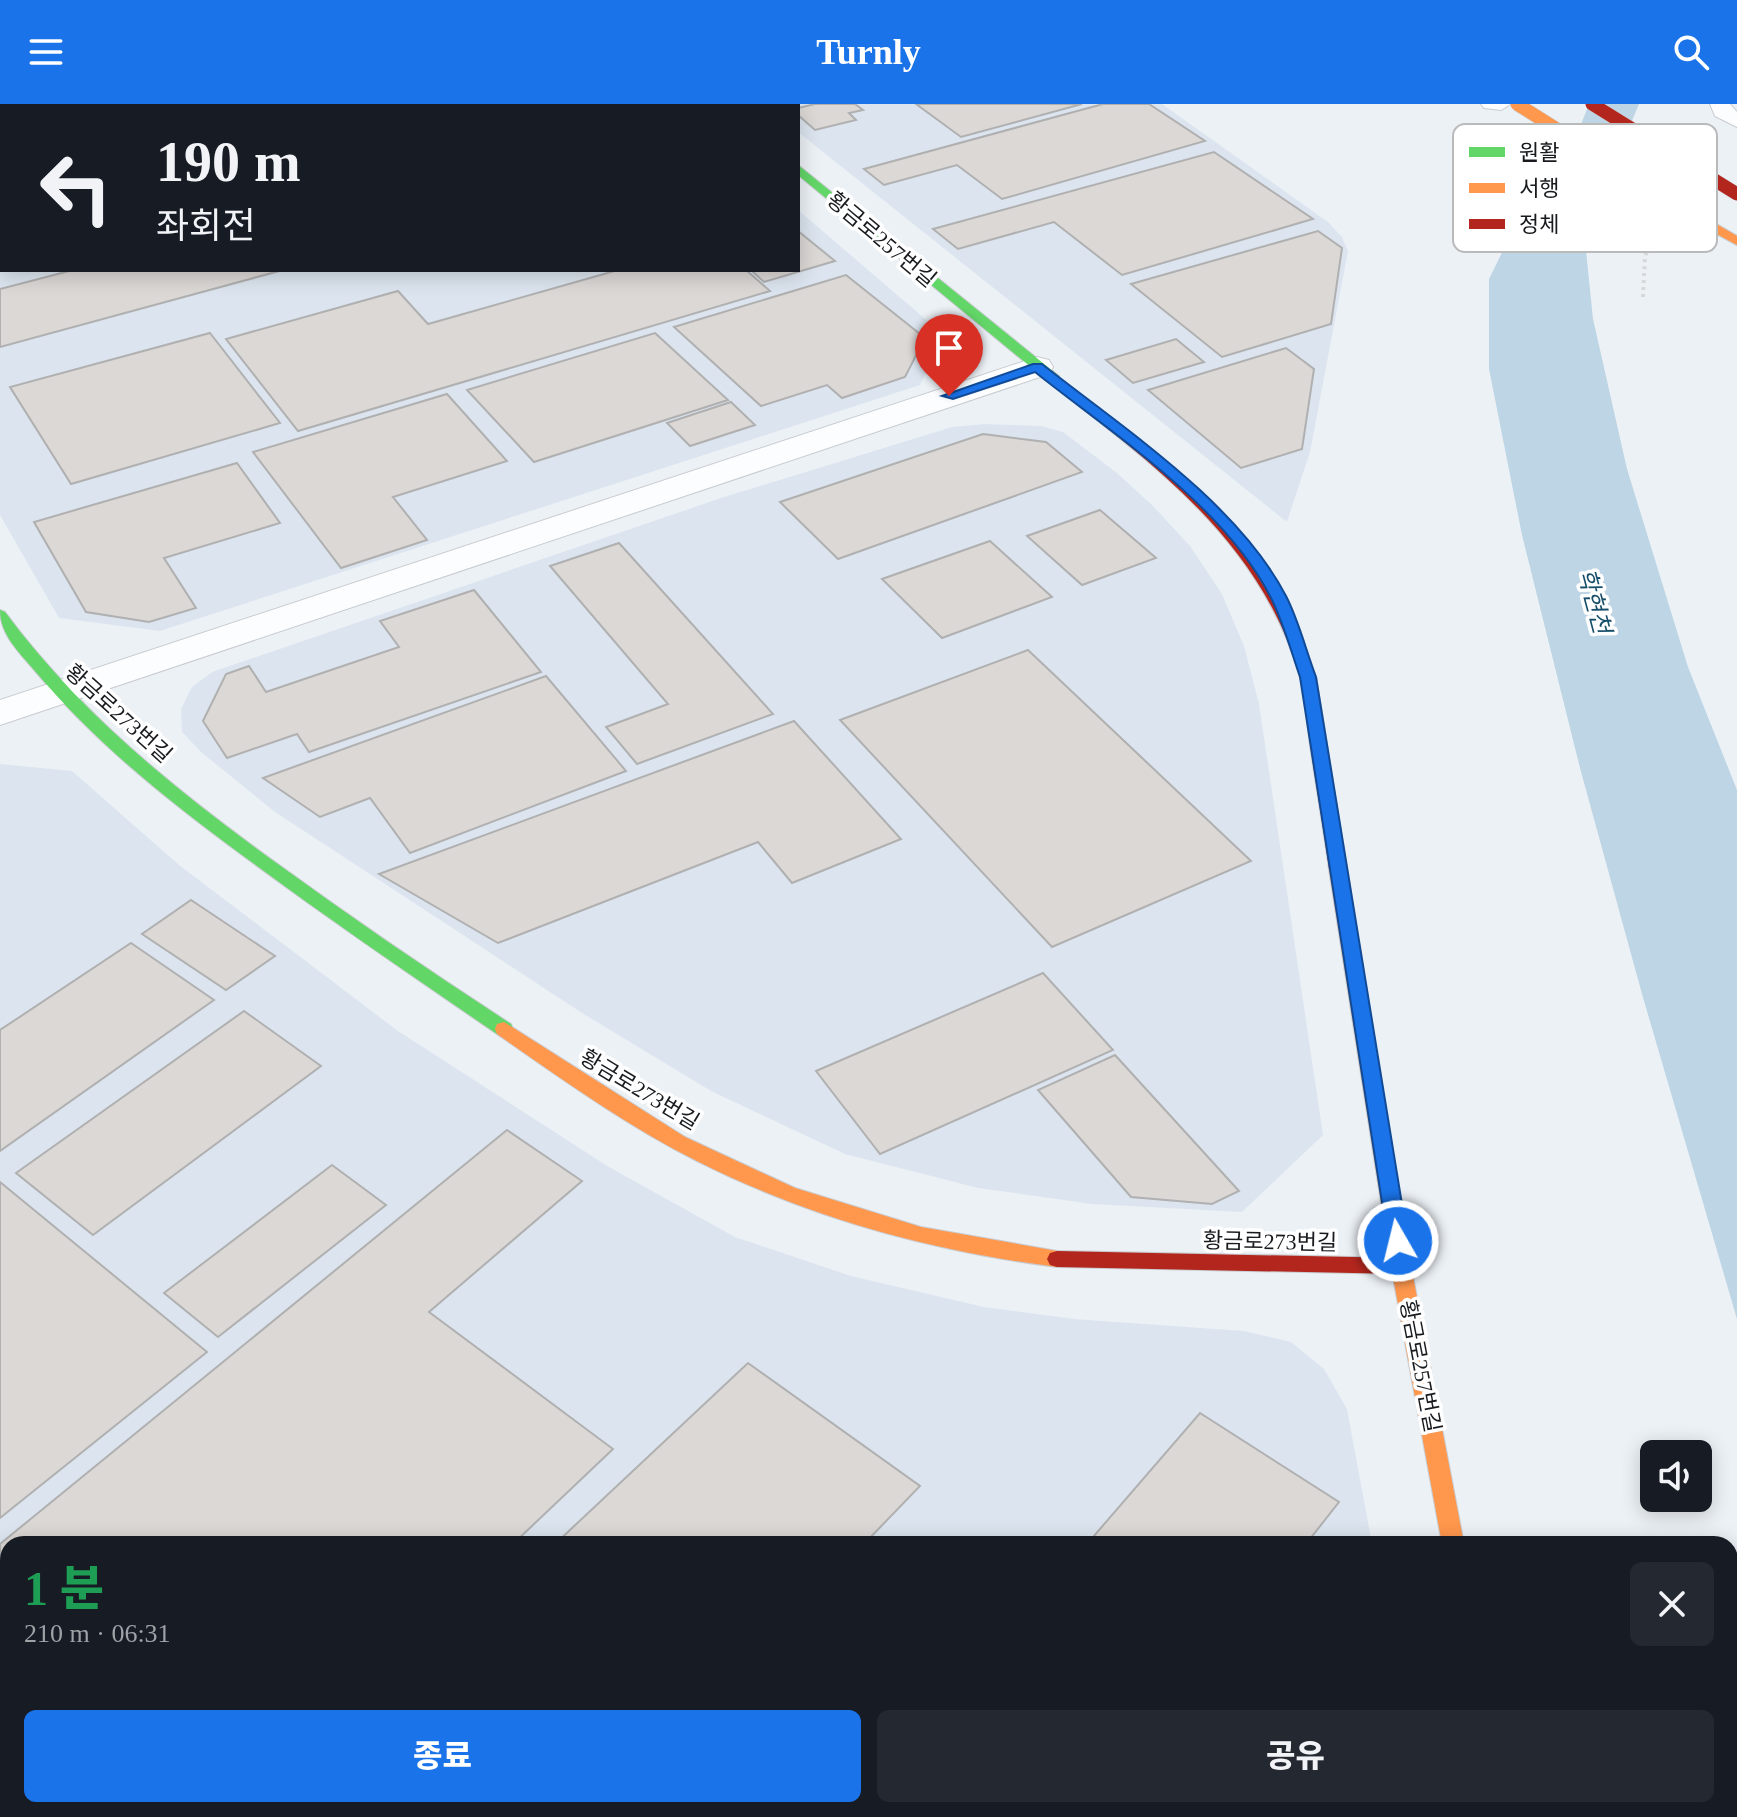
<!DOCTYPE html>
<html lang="ko">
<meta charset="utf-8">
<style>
:root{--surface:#171b24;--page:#242831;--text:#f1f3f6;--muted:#9ea1a6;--accent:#1a73e8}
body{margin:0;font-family:"Times New Roman","Noto Sans KR",serif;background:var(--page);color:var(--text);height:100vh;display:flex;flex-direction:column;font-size:30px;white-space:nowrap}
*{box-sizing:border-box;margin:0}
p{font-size:26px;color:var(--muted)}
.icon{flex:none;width:44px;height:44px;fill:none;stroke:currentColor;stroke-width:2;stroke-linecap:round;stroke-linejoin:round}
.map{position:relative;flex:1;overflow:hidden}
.panel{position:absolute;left:0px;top:1432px;width:1738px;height:282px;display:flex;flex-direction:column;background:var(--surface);border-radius:24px 24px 0 0;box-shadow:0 4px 20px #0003}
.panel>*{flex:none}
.guide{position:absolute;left:0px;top:0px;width:800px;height:168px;box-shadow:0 4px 20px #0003;background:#171b24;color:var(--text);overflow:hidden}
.tools{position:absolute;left:1640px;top:1336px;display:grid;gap:16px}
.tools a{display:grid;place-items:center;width:72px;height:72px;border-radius:12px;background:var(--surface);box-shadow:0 4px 20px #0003;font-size:40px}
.pin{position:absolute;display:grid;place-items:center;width:68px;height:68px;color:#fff;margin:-82px -34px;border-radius:50% 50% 50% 0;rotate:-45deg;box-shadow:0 0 8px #0007}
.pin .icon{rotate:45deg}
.me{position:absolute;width:88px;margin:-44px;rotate:352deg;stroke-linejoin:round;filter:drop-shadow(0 0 6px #0008)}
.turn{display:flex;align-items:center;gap:28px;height:168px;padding:0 24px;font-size:36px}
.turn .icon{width:104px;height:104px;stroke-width:2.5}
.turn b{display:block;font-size:56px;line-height:68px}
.round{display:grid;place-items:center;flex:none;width:84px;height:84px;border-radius:12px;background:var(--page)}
.summary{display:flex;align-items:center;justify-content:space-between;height:136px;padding:0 24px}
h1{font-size:48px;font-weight:800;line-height:60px;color:#1e9e55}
.cta{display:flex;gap:16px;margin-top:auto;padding:16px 24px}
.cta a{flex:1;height:92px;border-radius:12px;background:var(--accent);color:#fff;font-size:32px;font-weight:800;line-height:92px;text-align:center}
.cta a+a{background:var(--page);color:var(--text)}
header{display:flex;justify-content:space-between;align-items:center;height:104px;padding:0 24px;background:var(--accent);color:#fff;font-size:36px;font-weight:800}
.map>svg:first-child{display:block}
.built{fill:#dce5ef}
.water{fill:#bdd5e4}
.building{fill:#dbd8d6;stroke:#b0b0b1;stroke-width:2}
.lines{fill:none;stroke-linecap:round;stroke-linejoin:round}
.lane-casing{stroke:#c9cccf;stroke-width:2}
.street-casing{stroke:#c9cccf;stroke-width:2}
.fast-casing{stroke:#c9cccf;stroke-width:2}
.slow-casing{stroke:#c9cccf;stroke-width:2}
.jam-casing{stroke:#c9cccf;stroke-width:2}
.path{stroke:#d7d8d9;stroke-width:4;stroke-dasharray:3 4;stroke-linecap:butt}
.lane{fill:#fcfdfe;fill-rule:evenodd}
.street{fill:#fcfdfe;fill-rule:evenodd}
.fast{fill:#63d668;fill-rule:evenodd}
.slow{fill:#ff974d;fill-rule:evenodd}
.jam{fill:#b3261e;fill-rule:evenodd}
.slow-bridge-casing{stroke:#cacccf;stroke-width:14;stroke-linecap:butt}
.jam-bridge-casing{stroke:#cacccf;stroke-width:14;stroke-linecap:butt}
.slow-bridge{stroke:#ff974d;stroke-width:13}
.jam-bridge{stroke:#b3261e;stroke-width:13}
.route{fill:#1a73e8;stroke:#114b97;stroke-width:2}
.labels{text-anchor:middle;stroke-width:7;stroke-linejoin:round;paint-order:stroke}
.street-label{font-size:22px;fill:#181a1d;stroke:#fff}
.water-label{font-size:24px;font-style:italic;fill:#164e6a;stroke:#fff}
.key{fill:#fff;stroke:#bababb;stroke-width:2}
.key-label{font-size:22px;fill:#181a1d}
</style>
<header><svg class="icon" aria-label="menu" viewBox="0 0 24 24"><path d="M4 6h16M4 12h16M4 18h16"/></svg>Turnly<svg class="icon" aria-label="search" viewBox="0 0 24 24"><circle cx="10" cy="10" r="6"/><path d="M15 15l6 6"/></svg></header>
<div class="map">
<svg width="1737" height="1713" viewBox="0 0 1737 1713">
<rect width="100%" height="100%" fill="#ecf1f6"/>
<!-- built -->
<g class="built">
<polygon points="0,0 675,2 2,2 2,166 798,166 798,106 944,231 920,281 160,527 59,514 0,411"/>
<polygon points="764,0 1162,0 1328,118 1342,133 1348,147 1310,348 1287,418 798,28 798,2"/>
<polygon points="985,320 1041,322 1063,328 1117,369 1153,402 1190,442 1222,490 1244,542 1259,600 1323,1031 1242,1108 1092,1100 978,1084 845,1050 711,987 582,909 275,708 201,648 182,628 181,605 192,583 212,568 721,394 952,323"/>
<polygon points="0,660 72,667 179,761 398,927 609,1063 735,1133 851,1172 984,1203 1074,1215 1244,1227 1291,1238 1324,1265 1347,1305 1372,1440 8,1440 8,1706 1417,1706 1418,1713 0,1713"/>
</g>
<!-- water -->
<polygon class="water" points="1589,0 1639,0 1621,43 1586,96 1585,137 1593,215 1627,365 1688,563 1737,686 1737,1215 1642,890 1580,664 1522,431 1489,265 1489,175 1517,118 1580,23"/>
<!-- building -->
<g class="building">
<polygon points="10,0 106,0 107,2 11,2"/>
<polygon points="815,0 855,0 863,6 849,9 856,16 815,26 798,11 798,4"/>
<polygon points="916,0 1082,0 961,33"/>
<polygon points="1103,0 1149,0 1205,37 1002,95 957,61 884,81 864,65"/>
<polygon points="1214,48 1313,115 1122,171 1054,118 958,145 933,125"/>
<polygon points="798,127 835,157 764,178 751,166 798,166"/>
<polygon points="1318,127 1342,144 1331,220 1222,253 1131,180"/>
<polygon points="73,166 283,166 0,243 0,185"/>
<polygon points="618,166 746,166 770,187 298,327 226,235 398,187 428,220"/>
<polygon points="846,171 925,234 905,273 842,294 827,281 761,302 674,223"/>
<polygon points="210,229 280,319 71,380 10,283"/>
<polygon points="655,229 728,296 534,358 467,286"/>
<polygon points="1176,235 1204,258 1133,279 1106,256"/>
<polygon points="1286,244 1314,265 1302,345 1241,364 1148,286"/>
<polygon points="447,290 507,357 393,393 427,436 341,464 253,348"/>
<polygon points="731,298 755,321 690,342 667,319"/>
<polygon points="983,330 1046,338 1082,368 838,455 780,398"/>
<polygon points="237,359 280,419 164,454 196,504 149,518 86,508 34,418"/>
<polygon points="1100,406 1156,454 1082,481 1027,432"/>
<polygon points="990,437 1052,493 942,534 882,475"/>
<polygon points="619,439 773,610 637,660 606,623 668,600 550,462"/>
<polygon points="474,486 541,568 309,648 297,630 227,654 203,617 226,570 249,562 266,588 399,543 380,517"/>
<polygon points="1028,546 1251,757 1052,843 840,616"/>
<polygon points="546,572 626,667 410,749 370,694 320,713 263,674"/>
<polygon points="794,617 901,735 792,779 758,738 498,839 379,770"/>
<polygon points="191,796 275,852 226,886 142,830"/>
<polygon points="131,839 214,896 0,1047 0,926"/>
<polygon points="1043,869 1113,946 880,1050 816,967"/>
<polygon points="244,907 321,962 93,1131 16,1069"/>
<polygon points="1115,951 1239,1087 1212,1100 1131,1093 1038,986"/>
<polygon points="507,1026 582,1077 429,1208 613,1345 513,1440 8,1440 8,1491 0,1484 0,1440"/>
<polygon points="332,1061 386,1101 218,1233 164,1189"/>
<polygon points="0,1078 207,1248 0,1414"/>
<polygon points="748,1259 920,1382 864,1440 555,1440"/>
<polygon points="1200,1309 1339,1398 1306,1440 1087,1440"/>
<polygon points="0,1523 8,1531 8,1706 186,1706 192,1712 0,1713"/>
<polygon points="273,1706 662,1706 656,1713 266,1713"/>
<polygon points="882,1706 1266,1706 1276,1713 876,1713"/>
<polygon points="1295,1706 1396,1706 1398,1713 1305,1713"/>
</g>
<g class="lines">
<!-- lane casing -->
<g class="lane-casing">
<g id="lane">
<polygon points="1481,0 1511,0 1501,6 1484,4"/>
<polygon points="1710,0 1730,0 1737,8 1737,23 1715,12"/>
</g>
</g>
<!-- street casing -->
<g class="street-casing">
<g id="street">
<polygon points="706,0 735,0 736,2 707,2"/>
<polygon points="1037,253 1049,256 1053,263 1049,270 0,621 0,596"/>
<polygon points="1469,1706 1529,1706 1530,1713 1470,1713"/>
</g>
</g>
<!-- fast casing -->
<g class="fast-casing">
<g id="fast">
<polygon points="798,61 1059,272 1059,278 1049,278 798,71"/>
<path d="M 0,506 L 5,508 C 80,609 174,685 275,758 C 352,814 431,868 511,920 L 513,925 L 511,930 L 497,930 C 415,874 333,818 253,759 C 175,702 98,642 35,567 C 20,549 0,531 0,506 Z"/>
</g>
</g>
<!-- slow casing -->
<g class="slow-casing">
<g id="slow">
<polygon points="1700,115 1708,115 1737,132 1737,141 1700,121"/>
<polygon points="1338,759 1347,765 1411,1162 1464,1440 1442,1440 1391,1162 1329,765"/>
<path d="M 504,918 L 685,1033 L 795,1084 L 921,1123 L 1057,1147 L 1064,1149 L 1067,1155 L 1064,1161 L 1057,1163 C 932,1147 810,1114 697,1057 C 627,1022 562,975 497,930 L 495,925 L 497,920 Z"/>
</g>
</g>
<!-- jam casing -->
<g class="jam-casing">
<g id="jam">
<path d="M 1054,271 L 1139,335 L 1213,401 L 1245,437 L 1276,479 L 1299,524 L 1316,573 L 1347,765 L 1344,769 L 1332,769 L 1329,765 C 1323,721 1315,677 1309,633 C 1306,613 1306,592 1300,573 C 1261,437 1155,362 1049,278 L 1047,275 Z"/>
<polygon points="1057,1147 1401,1154 1408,1156 1411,1162 1408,1168 1401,1170 1057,1163 1050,1161 1047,1155 1050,1149"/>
</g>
</g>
<!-- path -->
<polyline class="path" points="1643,193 1645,152 1652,135"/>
<!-- lane -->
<use href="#lane" class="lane"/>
<!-- street -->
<use href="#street" class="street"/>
<!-- fast -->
<use href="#fast" class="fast"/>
<!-- slow -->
<use href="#slow" class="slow"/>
<!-- jam -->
<use href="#jam" class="jam"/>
<!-- slow-bridge casing -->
<g class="slow-bridge-casing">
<polyline id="slow-bridge" points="1517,0 1704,118"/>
</g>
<!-- jam-bridge casing -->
<g class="jam-bridge-casing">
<polyline id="jam-bridge" points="1592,0 1737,90"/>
</g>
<!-- slow-bridge -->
<use href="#slow-bridge" class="slow-bridge"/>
<!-- jam-bridge -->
<use href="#jam-bridge" class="jam-bridge"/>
</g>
<!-- route -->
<path class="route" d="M 1033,260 L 1042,260 C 1123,324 1238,399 1286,492 C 1299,517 1306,547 1316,573 L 1408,1137 L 1405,1143 L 1391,1143 L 1388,1137 L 1300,573 C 1291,547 1283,517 1270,492 C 1223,401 1114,331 1035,268 L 953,295 L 942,292 Z"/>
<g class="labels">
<!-- street labels -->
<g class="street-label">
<text transform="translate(882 135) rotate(40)" y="8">황금로257번길</text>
<text transform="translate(119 609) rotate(42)" y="8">황금로273번길</text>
<text transform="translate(640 985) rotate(31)" y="8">황금로273번길</text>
<text transform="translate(1270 1137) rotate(1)" y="8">황금로273번길</text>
<text transform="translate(1421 1262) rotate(79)" y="8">황금로257번길</text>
</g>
<!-- water labels -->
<g class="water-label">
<text transform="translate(1594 497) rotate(75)" y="8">학현천</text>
</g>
</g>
<!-- legend -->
<rect x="1453" y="20" width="264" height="128" rx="12" class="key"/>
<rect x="1469" y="43" width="36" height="10" fill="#63d668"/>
<rect x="1469" y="79" width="36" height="10" fill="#ff974d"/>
<rect x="1469" y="115" width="36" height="10" fill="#b3261e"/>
<g class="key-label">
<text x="1519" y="56">원활</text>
<text x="1519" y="92">서행</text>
<text x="1519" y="128">정체</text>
</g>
</svg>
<div class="tools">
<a><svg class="icon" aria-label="sound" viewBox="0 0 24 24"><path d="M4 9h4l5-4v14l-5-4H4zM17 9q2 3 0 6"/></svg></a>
</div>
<div class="pin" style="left:949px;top:292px;background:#d93025"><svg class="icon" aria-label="arrive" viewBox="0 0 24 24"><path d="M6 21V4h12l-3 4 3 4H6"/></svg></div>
<svg class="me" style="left:1398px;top:1137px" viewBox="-20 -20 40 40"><circle r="17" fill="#1a73e8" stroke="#fff" stroke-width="3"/><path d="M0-11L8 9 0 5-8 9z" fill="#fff"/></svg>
<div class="guide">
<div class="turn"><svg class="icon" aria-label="left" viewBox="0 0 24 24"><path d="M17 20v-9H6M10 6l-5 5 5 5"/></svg><div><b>190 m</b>좌회전</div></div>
</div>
<section class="panel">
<div class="summary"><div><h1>1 분</h1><p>210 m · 06:31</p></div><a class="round"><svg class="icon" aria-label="close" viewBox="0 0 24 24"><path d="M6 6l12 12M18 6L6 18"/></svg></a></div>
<div class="cta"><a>종료</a><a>공유</a></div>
</section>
</div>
